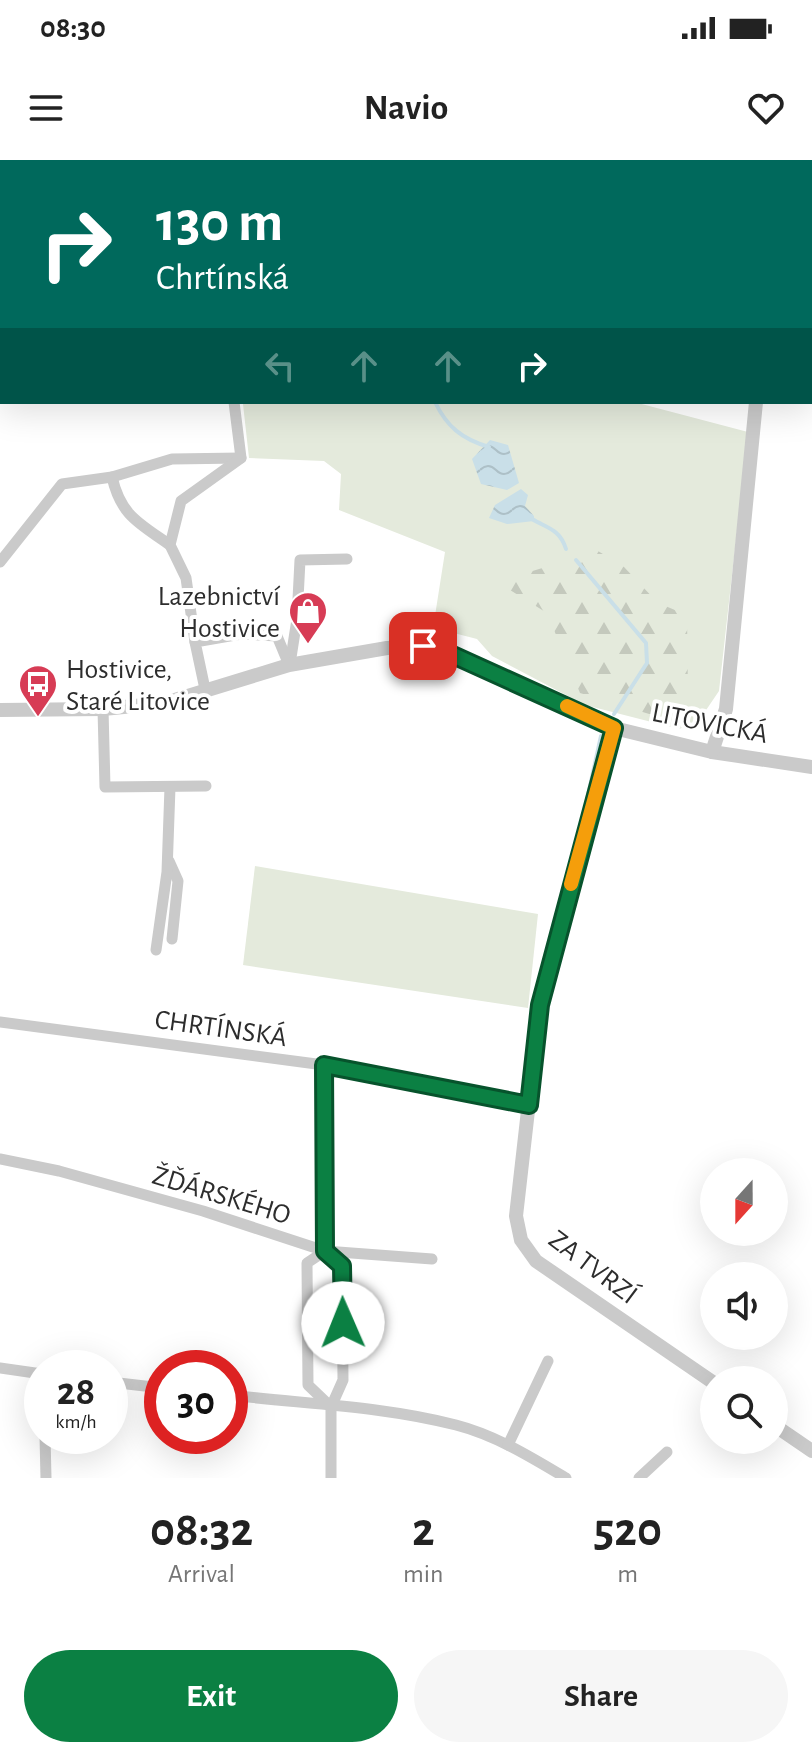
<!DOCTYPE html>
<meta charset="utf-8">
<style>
:root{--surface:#fff;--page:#f6f6f6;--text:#222;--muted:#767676;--accent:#0b8043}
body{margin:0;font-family:"Alegreya Sans",sans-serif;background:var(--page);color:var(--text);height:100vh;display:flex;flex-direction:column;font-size:30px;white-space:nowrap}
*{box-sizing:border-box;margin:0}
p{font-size:26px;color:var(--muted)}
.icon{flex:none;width:44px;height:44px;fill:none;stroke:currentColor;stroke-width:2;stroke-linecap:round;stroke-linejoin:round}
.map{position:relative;height:1318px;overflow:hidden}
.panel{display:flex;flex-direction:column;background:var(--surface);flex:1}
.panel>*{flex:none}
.banner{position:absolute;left:0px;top:0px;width:812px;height:244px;box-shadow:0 8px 32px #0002;background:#00695c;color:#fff;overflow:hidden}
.needle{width:52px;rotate:201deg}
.buttons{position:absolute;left:700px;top:998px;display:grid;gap:16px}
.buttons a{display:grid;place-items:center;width:88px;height:88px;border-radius:50%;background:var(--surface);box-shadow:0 8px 32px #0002;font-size:40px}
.speed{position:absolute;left:24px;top:1190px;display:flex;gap:16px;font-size:40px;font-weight:700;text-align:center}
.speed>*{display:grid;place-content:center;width:104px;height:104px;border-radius:50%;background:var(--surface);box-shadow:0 8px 32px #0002;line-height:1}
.speed small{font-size:20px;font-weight:400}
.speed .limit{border:12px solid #d22;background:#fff;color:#111}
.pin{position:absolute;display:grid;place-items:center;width:68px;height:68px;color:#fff;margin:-34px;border-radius:16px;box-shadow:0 4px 12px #0006}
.me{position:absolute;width:88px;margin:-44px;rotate:359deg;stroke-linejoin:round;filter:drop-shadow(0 0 6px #0008)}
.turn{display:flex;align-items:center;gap:28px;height:168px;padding:0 24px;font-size:36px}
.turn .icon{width:104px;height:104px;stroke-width:2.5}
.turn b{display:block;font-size:56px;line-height:68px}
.lanes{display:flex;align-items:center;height:76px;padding:0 24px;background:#0003;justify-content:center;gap:40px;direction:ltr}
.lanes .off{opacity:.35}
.eta{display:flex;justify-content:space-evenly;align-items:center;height:136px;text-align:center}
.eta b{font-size:48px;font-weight:600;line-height:56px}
.primary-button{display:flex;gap:16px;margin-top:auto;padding:16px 24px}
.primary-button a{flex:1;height:92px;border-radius:48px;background:var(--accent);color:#fff;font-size:32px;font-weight:600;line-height:92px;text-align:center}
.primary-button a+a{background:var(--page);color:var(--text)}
.status{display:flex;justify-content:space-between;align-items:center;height:56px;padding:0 40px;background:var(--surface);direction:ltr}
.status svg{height:22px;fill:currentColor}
header{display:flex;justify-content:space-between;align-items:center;height:104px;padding:0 24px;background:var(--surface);font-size:36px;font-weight:600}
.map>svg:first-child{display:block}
.grass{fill:#e4eadc}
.forest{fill:url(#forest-firs)}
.water{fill:url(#water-waves)}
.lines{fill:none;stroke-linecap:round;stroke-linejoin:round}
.stream{stroke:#c9dfe8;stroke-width:4}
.minor{stroke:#cacaca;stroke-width:11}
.tertiary{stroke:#cacaca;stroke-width:14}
.route-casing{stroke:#07532c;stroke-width:20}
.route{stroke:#0b8043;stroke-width:14}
.slow{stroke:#f59e0b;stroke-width:14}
.labels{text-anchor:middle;stroke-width:8;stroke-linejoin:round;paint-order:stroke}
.poi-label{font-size:28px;fill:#2d2d2d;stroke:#fff;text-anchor:end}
.street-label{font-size:28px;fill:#2d2d2d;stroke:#fff}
</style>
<div class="status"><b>08:30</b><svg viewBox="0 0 49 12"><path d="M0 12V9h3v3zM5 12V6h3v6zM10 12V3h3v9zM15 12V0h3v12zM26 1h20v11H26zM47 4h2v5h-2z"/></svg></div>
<header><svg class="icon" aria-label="menu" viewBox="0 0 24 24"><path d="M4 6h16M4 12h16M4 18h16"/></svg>Navio<svg class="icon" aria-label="heart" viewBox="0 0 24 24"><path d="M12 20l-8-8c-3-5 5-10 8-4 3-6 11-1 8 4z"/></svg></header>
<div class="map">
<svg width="812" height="1318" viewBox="0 0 812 1318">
<defs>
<pattern id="forest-firs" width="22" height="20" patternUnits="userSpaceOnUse" patternTransform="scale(2)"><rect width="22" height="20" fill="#e4eadc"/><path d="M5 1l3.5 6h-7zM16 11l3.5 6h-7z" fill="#c4c9bd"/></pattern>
<pattern id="water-waves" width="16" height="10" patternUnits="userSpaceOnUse" patternTransform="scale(2)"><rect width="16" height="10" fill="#c9dfe8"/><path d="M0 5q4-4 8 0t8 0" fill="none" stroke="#adc0c7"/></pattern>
</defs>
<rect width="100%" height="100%" fill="#fff"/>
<!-- grass -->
<g class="grass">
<polygon points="247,242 634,242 748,272 719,531 698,562 679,569 585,545 492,496 477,479 442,470 434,462 445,392 339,350 341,314 324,301 249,298 243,244"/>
<polygon points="255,706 538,754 528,848 243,805"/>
</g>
<!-- forest -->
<g class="forest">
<polygon points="0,0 505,0 505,2 2,2 2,242 6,242 0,244"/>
<polygon points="598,391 624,407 658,443 687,455 688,539 669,560 580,533 547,453 497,422"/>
</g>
<!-- water -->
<g class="water">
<polygon points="490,280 508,285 519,323 507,330 481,324 472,299"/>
<polygon points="521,329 528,335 525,346 534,356 534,361 507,364 489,358 495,345"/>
</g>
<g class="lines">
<!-- stream -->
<g class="stream">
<polyline points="0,74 2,74"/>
<path d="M 435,242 C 447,267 462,279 489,287"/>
<path d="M 532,359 C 547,368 560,369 566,389"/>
<polyline points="576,400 646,483 647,503 614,554"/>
<polyline points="581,667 601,576"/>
</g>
<!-- minor -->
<g class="minor">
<path d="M 112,317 C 121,356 139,363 170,385"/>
<polyline points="0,402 62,324 112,317 172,299 241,298"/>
<polyline points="195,482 186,418 170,385 181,341 241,298 234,242"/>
<polyline points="290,504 297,459 300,400 347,399"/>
<polyline points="205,529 195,482 241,474 277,476 289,505"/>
<polyline points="103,549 105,627 206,626"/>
<polyline points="169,701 178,721 172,779"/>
<polyline points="156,790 167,712 170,627"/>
<polyline points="0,862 324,905 529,945"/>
<polyline points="324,905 325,1091 342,1106 343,1220 331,1247 331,1318"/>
<polyline points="0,999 59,1011 203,1051 325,1091 432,1099"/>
<polyline points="325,1091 307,1103 308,1225 331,1247"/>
<polyline points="0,1208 42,1214"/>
<polyline points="40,1214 42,1241"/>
<polyline points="110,1222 162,1228"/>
<path d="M 230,1235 C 305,1244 383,1246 456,1265 C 495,1275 531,1297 566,1318"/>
<polyline points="45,1276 46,1318"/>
<polyline points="508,1285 548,1201"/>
<polyline points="639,1318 667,1292"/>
</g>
<!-- tertiary -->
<g class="tertiary">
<polyline points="776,2 777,0"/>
<polyline points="0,550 103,549 165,543 289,505 387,488 433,486 614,568 712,592 812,607"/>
<polyline points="614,568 540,845 516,1056 521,1080 536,1101 714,1223"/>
<polyline points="712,592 726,549 756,242"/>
<polyline points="774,1265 812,1291"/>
</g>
</g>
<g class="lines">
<!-- route casing -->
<g class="route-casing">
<polyline id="route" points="343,1163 342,1106 325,1091 324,905 529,945 540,845 614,568 433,486 423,486"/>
</g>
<!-- route -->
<use href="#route" class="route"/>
<!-- slow -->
<polyline class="slow" points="567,546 614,568 571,724"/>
</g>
<!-- icons -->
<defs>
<g id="shop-pin" transform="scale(2)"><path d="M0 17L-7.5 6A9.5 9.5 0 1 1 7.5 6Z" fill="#d73c55" stroke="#fff"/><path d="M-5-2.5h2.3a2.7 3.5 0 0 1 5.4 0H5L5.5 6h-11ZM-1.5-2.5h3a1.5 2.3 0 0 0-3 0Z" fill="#fff"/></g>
<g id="bus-pin" transform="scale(2)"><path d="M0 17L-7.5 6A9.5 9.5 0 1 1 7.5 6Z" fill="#d73c55" stroke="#fff"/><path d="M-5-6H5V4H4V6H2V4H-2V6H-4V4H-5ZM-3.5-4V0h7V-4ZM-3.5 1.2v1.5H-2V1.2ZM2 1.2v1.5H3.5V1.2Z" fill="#fff"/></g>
</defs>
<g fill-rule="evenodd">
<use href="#shop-pin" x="308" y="451"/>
<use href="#bus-pin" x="38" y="524"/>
</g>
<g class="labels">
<!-- poi labels -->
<g class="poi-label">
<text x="280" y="445">Lazebnictví<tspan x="280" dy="32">Hostivice</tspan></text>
<text x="66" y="518" text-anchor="start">Hostivice,<tspan x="66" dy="32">Staré Litovice</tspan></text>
</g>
<!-- street labels -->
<g class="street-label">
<text transform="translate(710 562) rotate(11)" y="10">LITOVICKÁ</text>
<text transform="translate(221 867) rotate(8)" y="10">CHRTÍNSKÁ</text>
<text transform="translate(222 1034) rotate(17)" y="10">ŽĎÁRSKÉHO</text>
<text transform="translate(594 1106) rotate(37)" y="10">ZA TVRZÍ</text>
</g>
</g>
</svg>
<div class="buttons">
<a><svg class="needle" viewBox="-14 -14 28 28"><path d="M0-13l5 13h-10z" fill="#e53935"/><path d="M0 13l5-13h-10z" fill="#767676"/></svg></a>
<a><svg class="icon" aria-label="sound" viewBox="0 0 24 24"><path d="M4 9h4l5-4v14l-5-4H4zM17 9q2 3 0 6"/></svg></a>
<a><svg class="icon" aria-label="search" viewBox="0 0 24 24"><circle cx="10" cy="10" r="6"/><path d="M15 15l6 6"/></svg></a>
</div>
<div class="speed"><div>28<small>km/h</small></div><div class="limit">30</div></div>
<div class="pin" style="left:423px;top:486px;background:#d93025"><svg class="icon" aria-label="arrive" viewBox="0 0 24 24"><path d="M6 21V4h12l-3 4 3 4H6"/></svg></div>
<svg class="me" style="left:343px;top:1163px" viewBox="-20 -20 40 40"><circle r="19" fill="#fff"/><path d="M0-13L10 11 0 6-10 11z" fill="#0b8043"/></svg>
<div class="banner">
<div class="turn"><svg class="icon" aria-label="right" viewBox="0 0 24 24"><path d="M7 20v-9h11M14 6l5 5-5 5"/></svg><div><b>130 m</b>Chrtínská</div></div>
<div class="lanes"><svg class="icon off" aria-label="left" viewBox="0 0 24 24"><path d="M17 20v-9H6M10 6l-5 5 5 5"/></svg><svg class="icon off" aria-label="ahead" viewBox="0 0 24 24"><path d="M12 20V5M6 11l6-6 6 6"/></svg><svg class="icon off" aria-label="ahead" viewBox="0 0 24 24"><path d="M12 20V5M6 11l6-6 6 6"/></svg><svg class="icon" aria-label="right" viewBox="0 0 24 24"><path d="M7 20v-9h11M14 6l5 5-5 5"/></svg></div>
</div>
</div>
<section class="panel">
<div class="eta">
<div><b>08:32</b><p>Arrival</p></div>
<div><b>2</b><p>min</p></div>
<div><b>520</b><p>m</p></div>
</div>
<div class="primary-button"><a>Exit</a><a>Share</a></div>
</section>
